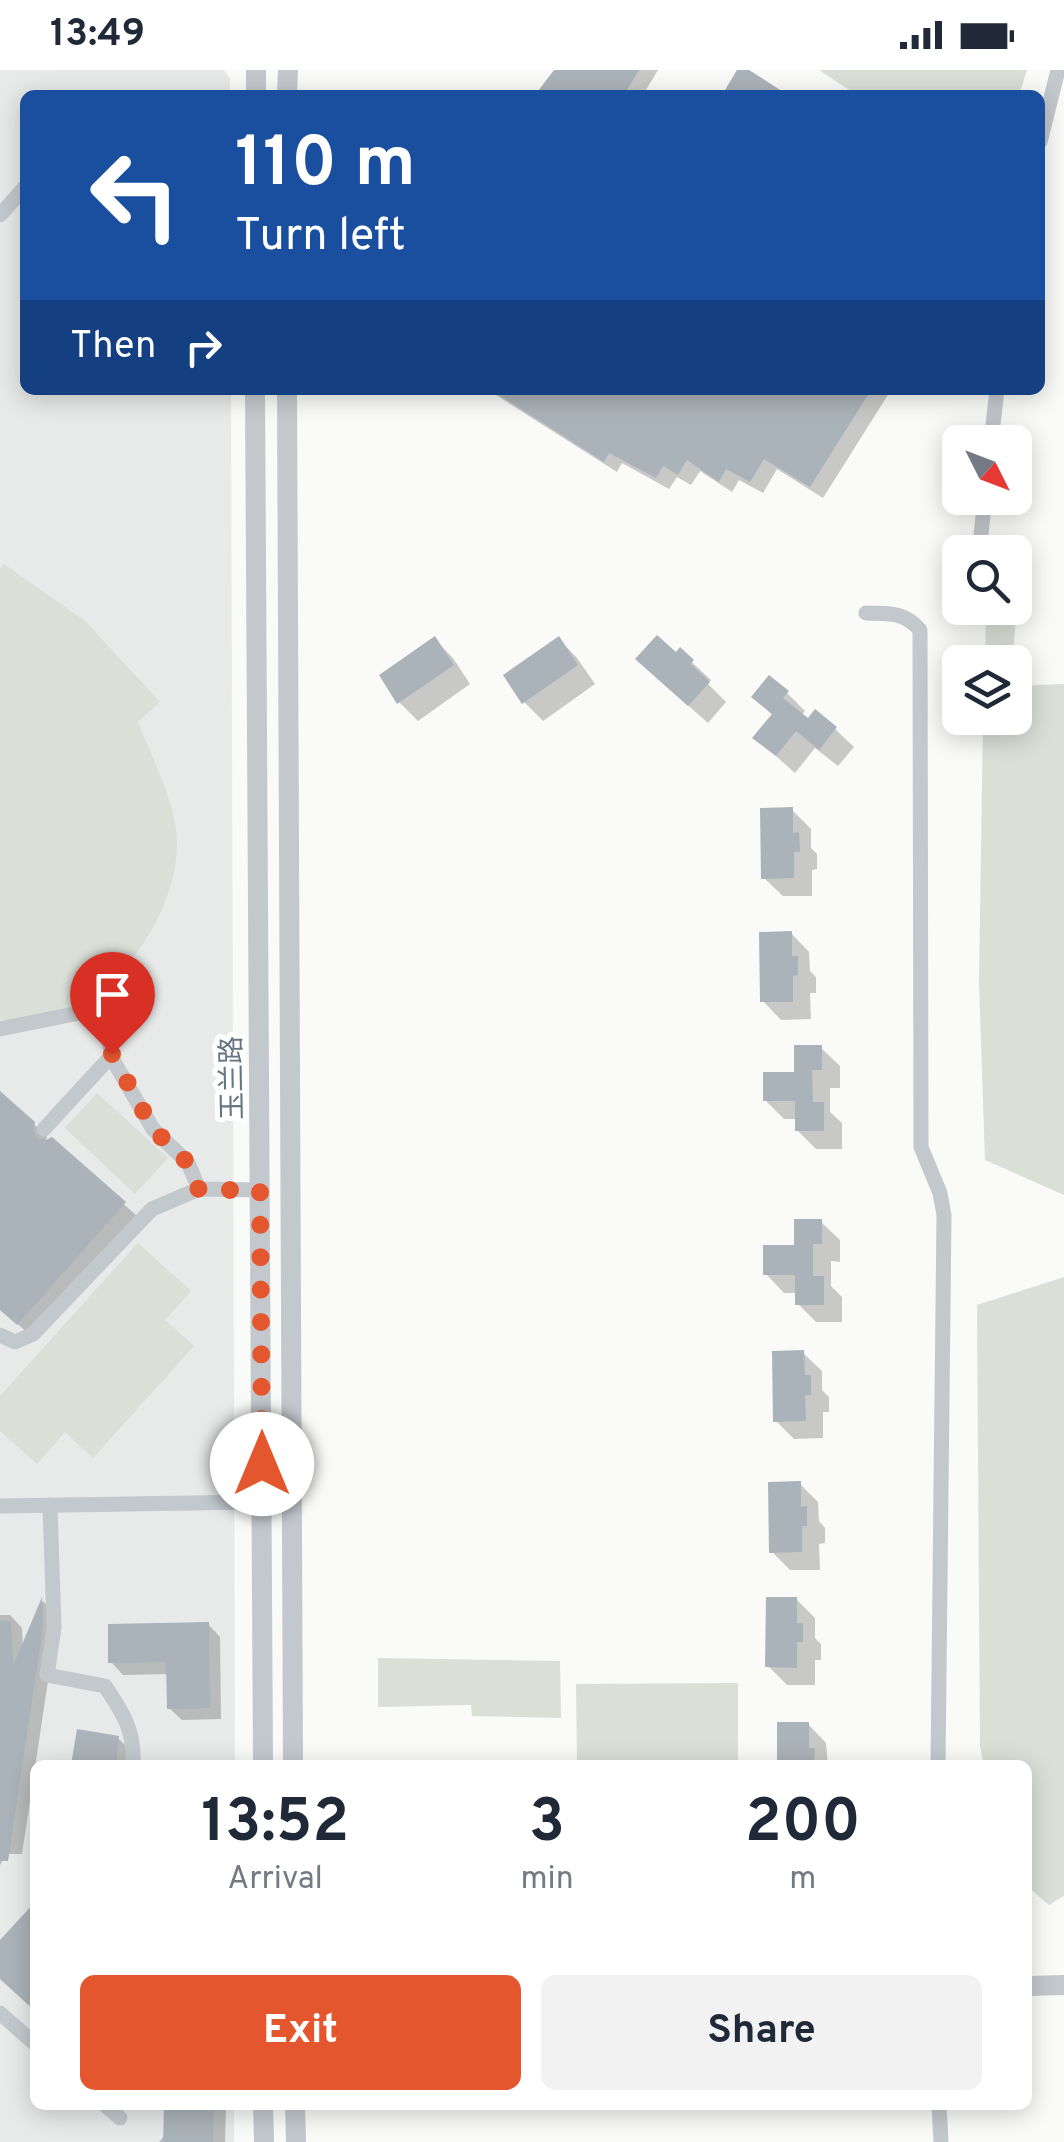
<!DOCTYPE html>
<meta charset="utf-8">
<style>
:root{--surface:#fff;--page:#f2f2f3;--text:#1f2937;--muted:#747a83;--accent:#e4572e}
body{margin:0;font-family:Overpass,"Noto Sans SC",sans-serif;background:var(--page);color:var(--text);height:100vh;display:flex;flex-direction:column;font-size:38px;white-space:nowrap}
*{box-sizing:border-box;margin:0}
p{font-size:32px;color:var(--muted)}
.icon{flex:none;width:55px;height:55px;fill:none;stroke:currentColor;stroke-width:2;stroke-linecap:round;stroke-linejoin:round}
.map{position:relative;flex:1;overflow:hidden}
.drawer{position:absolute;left:30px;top:1690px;width:1002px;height:350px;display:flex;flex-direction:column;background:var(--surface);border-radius:15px;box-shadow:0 5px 25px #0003}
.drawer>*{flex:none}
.banner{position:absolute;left:20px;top:20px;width:1025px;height:305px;border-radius:15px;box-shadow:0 5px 25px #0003;background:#1a4fa0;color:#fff;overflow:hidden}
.needle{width:65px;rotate:132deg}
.fabs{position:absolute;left:942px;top:355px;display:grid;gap:20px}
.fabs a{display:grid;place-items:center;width:90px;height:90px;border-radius:15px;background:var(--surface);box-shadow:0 5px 25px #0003;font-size:50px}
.pin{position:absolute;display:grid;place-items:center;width:85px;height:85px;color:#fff;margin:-102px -42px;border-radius:50% 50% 50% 0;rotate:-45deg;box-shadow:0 0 10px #0007}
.pin .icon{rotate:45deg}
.me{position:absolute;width:110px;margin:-55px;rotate:0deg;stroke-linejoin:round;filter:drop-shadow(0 0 8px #0008)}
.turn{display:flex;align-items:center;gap:35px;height:210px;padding:0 50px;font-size:45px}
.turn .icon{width:130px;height:130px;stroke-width:2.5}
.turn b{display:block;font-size:70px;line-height:85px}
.then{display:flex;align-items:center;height:95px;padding:0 50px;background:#0003;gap:20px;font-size:38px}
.eta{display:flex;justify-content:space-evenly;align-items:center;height:170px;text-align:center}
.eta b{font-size:60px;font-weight:700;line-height:70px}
.cta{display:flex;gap:20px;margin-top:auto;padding:20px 50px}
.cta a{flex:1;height:115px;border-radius:15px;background:var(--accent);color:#fff;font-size:40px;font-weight:700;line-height:115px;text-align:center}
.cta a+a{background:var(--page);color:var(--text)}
.status{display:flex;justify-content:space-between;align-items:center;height:70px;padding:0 50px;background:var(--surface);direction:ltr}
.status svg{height:28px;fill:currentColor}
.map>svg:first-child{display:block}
.built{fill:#e8e9e9}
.green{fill:#dadfd7}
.shadow{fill:#0003}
.building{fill:#aab3b9}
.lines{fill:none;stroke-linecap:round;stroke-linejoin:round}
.minor{stroke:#c3c8cc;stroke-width:15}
.tertiary{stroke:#c3c8cc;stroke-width:20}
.route{stroke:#e4572e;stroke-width:18;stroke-dasharray:0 32.4}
.labels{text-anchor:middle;stroke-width:10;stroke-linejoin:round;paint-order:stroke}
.street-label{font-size:28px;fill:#657683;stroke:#fff}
</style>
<div class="status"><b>13:49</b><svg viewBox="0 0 49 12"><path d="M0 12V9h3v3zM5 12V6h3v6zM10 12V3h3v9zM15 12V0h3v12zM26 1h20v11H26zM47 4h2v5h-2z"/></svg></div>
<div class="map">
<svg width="1064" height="2072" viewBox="0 0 1064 2072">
<rect width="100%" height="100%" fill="#fafaf8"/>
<!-- built -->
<polygon class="built" points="0,0 224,0 230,8 230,25 25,25 25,320 231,320 235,1695 35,1695 35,2035 234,2035 234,2072 0,2072"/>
<!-- green -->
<g class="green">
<polygon points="819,0 1027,0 1019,25 857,25"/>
<path d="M 4,494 L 85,551 L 160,632 L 138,652 C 151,685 168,719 175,753 C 188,820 134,908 75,938 C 52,950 25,951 0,950 L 0,499 Z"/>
<polygon points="1015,506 1020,507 1012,592 985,592 986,538 1015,538"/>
<polygon points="1064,614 1064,1125 985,1090 979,912 983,648 1015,648 1015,616"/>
<polygon points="97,1023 168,1088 135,1124 65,1058"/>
<polygon points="138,1173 191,1221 165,1250 194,1276 93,1388 65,1362 37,1394 0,1361 0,1326"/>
<polygon points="1064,1207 1064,1826 1049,1835 1028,1817 1028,1695 984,1695 980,1676 977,1235"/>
<polygon points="378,1588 560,1591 561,1648 472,1646 471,1635 378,1637"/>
<polygon points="738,1613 738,1695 577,1695 576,1614"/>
</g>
<!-- shadow -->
<g class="shadow">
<polygon points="558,0 658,0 643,25 538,25"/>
<polygon points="488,320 891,320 823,428 777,399 763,423 739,410 732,422 700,401 691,415 677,407 669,419 622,393 617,402"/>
<polygon points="434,569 453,588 470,614 418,651 399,632"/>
<polygon points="559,569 577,588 595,614 543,651 524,632"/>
<polygon points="680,581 711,610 708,614 726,632 708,653 657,608"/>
<polygon points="787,623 805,641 801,646 835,659 854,677 838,696 815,678 795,703 756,668 773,646 755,627"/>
<polygon points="792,740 811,759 811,778 817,784 817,799 812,800 812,826 783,826 764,808"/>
<polygon points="791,863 809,882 810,901 816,907 816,923 810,923 811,949 781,950 763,931"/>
<polygon points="821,978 840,996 840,1018 830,1018 830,1042 842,1053 842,1079 816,1079 797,1060 797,1049 784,1049 765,1030"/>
<polygon points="0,1032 34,1054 47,1067 45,1074 52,1070 137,1146 31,1266 0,1238"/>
<polygon points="821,1152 840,1170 840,1192 831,1191 831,1216 842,1227 842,1252 816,1252 798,1234 798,1223 784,1223 766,1204"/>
<polygon points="803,1283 822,1301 822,1320 829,1327 829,1342 823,1342 823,1368 794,1369 775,1350"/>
<polygon points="800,1414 818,1432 819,1451 825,1458 825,1473 819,1474 820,1500 790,1500 772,1482"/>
<polygon points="796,1529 815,1548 815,1568 821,1574 821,1590 815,1590 815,1615 787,1615 768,1596"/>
<polygon points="43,1531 53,1542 54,1571 22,1784 6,1784 0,1795 0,1545 10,1545 22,1558 23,1579"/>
<polygon points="208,1554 220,1567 221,1649 182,1650 169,1638 169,1604 123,1605 111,1592"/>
<polygon points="808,1654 826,1673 828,1695 779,1695"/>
<polygon points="118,1668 131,1681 130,1695 73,1695"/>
<polygon points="167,2035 226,2035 225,2072 159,2072 166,2064"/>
</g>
<!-- building -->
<g class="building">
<polygon points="554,0 639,0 624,25 535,25"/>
<polygon points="737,0 749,0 788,25 722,25"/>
<polygon points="491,320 871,320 810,417 764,389 750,412 726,399 719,412 687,390 678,405 663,396 656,408 609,383 604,392"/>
<polygon points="657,565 676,582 680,577 694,590 691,594 710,612 688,636 635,589"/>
<polygon points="435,566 454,595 397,634 379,605"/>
<polygon points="559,566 578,595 522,634 503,605"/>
<polygon points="769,605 789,621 783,628 808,648 815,639 837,657 819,680 796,661 776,686 752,668 772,644 751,627"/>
<polygon points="793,737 793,763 799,762 800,782 794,782 794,808 761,809 760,738"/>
<polygon points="792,861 792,886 798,886 798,905 793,906 793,932 760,932 759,862"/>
<polygon points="794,975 822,975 822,1000 812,1000 813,1032 824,1032 824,1061 795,1061 795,1031 763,1031 763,1002 794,1002"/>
<polygon points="0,1021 35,1052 33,1061 37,1068 46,1070 52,1067 126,1132 17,1255 0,1240"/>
<polygon points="794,1149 822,1149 822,1174 813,1174 813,1206 824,1206 824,1235 795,1235 795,1205 763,1205 763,1175 794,1175"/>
<polygon points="804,1280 805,1305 811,1305 811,1325 805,1325 806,1351 773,1352 772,1281"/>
<polygon points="801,1411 801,1437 807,1436 807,1456 802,1456 802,1482 769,1483 768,1412"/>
<polygon points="42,1527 43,1557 8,1791 0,1791 0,1551 11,1551 13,1596"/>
<polygon points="766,1527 797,1527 797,1553 803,1553 803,1572 797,1572 797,1598 765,1597"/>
<polygon points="209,1552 210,1638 167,1639 166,1592 108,1593 108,1554"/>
<polygon points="777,1652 809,1652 809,1678 815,1678 814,1695 777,1695"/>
<polygon points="77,1659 119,1666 116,1695 71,1695"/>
<polygon points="35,1832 35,1941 0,1909 0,1870"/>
<polygon points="164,2035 214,2035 213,2072 163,2072"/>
</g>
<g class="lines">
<!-- minor -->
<g class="minor">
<polyline points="1040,72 1058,0"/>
<polyline points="0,145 25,117"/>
<polyline points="991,372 997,320"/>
<polyline points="979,482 985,428"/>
<path d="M 866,543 C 888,544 904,541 920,560 L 921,1077 L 940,1123 L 944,1145 L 938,1695"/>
<polyline points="0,959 109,937 107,962 113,990 153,1059 188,1093 199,1119 260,1120"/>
<polyline points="44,1059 112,985"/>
<polyline points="0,1265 15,1272 33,1264 152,1139 199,1119"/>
<path d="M 50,1435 L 54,1558 L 47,1605 L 105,1616 C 123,1643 135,1661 133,1695"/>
<polyline points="0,1436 262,1432"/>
<polyline points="0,1943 35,1974"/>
<polyline points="105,2035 120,2048"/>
<polyline points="939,2035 941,2072"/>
</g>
<!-- tertiary -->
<g class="tertiary">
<polyline points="256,25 256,0"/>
<polyline points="287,25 288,0"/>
<polyline points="255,320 263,1695"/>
<polyline points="287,320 293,1695"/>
<polyline points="1028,1916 1064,1915"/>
<polyline points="263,2035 264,2072"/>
<polyline points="295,2035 296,2072"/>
</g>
</g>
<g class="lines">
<!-- route -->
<polyline class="route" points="112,984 153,1059 188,1093 199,1120 260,1120 262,1394"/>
</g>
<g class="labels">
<!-- street labels -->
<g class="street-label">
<text transform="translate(231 1008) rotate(-91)" y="10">玉兰路</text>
</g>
</g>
</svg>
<div class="fabs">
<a><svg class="needle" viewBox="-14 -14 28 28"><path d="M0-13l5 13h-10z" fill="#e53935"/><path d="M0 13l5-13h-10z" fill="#747a83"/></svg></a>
<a><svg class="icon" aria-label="search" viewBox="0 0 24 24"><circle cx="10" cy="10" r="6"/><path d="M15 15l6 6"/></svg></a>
<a><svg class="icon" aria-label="layers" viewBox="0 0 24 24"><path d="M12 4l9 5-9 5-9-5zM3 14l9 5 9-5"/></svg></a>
</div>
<div class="pin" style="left:112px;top:984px;background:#d93025"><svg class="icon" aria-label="arrive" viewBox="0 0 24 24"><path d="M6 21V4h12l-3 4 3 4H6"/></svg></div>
<svg class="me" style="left:262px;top:1394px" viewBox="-20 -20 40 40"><circle r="19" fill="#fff"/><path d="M0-13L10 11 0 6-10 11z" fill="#e4572e"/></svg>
<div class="banner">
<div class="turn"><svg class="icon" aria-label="left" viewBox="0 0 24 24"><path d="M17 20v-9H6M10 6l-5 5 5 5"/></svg><div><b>110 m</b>Turn left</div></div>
<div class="then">Then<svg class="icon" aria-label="right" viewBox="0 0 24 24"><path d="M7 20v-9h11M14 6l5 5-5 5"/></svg></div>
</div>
<section class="drawer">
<div class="eta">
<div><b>13:52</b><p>Arrival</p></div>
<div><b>3</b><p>min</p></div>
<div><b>200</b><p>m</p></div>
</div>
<div class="cta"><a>Exit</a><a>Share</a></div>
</section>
</div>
